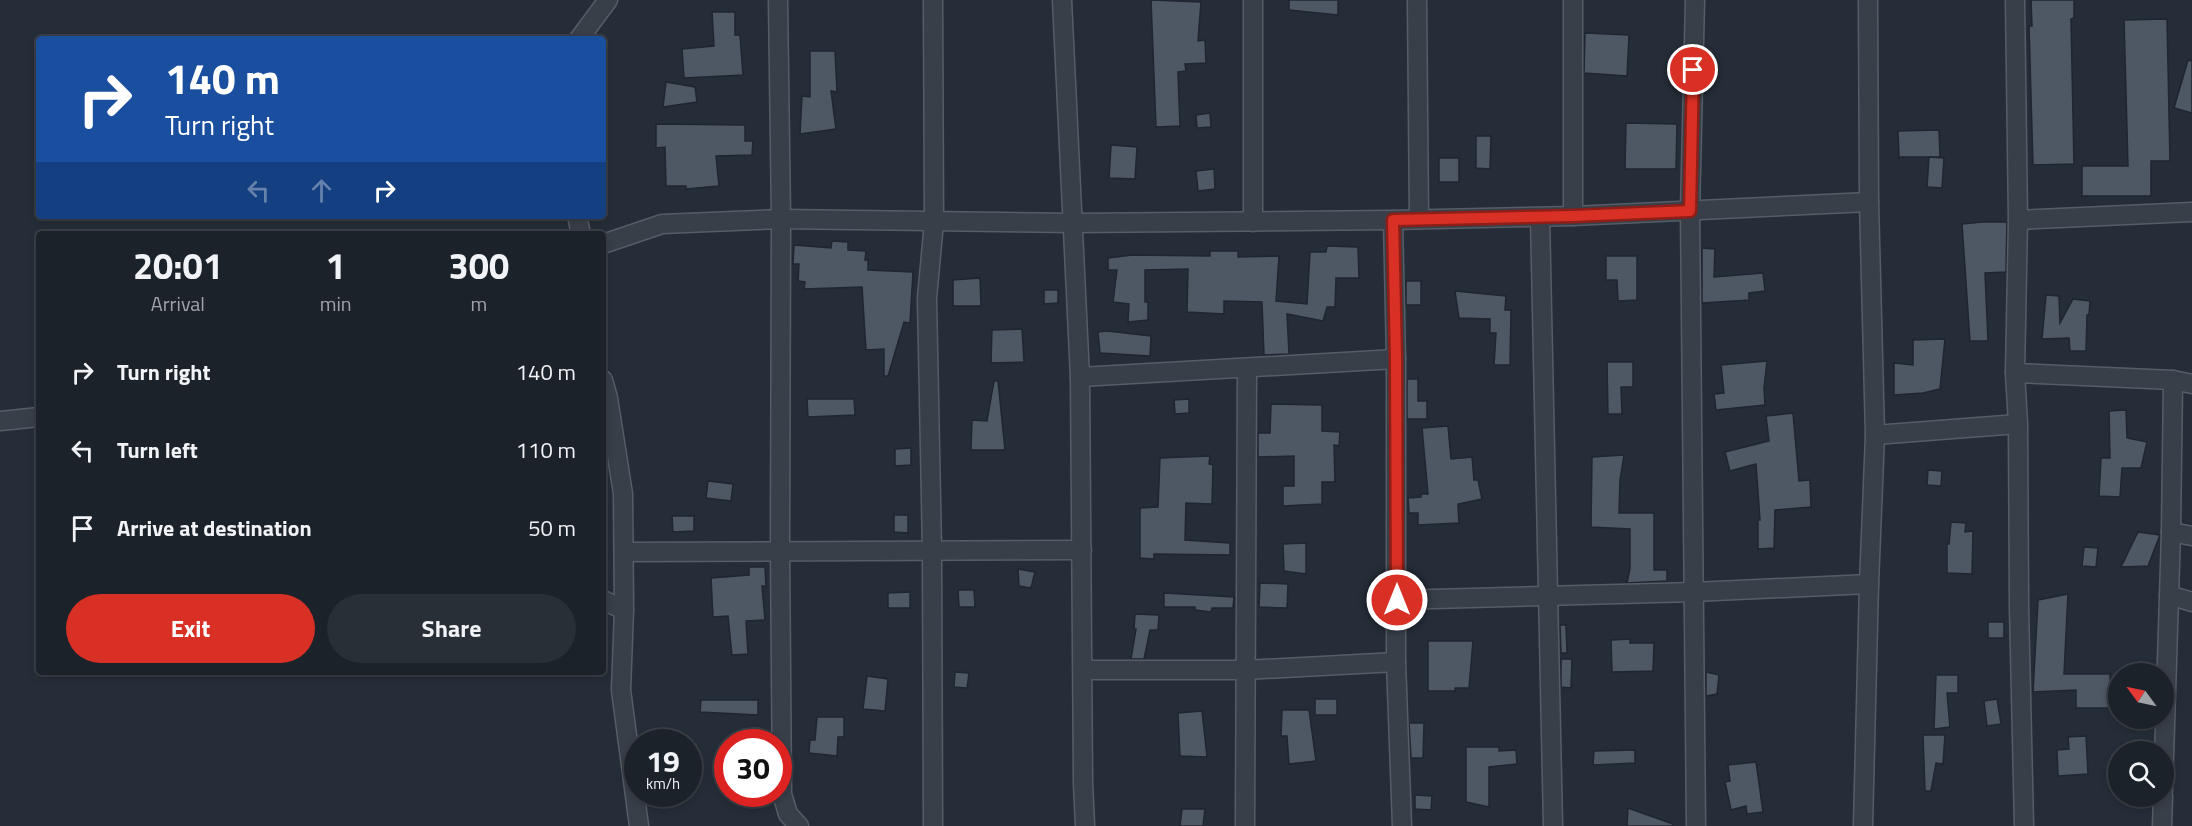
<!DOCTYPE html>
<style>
:root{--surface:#1c222a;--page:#292f36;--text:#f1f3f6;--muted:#a0a4a8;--line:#3a3f47;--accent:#d93025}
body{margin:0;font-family:"Titillium Web",sans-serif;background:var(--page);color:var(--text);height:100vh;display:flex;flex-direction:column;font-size:22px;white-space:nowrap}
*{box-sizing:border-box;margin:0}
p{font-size:20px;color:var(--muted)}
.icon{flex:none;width:33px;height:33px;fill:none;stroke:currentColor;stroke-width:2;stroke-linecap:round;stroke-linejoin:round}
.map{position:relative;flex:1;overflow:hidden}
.side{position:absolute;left:36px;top:231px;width:570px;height:444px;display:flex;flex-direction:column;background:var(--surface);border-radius:6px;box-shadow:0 3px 9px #0003,0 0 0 2px var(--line)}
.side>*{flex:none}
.banner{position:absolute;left:36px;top:36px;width:570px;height:183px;border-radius:6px;box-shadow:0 3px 9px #0003,0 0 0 2px var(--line);background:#1a4fa0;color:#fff;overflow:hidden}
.needle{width:39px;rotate:303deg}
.fabs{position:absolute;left:2108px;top:663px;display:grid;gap:12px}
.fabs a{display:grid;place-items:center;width:66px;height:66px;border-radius:50%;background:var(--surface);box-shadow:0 3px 9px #0003,0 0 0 2px var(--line);font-size:30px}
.speed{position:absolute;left:624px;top:729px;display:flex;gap:12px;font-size:30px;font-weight:700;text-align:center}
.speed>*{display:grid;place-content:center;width:78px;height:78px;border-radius:50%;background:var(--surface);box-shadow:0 3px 9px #0003,0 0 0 2px var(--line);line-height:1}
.speed small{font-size:15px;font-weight:400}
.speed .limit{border:9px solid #d22;background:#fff;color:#111}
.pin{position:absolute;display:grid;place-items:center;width:51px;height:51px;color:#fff;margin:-26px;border:3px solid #fff;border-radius:50%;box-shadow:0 2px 6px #0007}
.me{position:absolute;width:66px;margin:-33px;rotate:0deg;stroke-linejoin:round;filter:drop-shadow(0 0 4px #0008)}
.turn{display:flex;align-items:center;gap:21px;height:126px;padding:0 30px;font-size:27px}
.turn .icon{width:78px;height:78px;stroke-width:2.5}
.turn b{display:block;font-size:42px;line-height:51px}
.lanes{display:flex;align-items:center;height:57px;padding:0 30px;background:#0003;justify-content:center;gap:30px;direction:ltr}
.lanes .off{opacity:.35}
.eta{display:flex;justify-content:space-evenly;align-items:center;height:102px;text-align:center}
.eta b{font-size:36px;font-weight:700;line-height:42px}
.action{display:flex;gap:12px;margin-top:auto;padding:12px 30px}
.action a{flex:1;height:69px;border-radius:36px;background:var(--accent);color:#fff;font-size:24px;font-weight:700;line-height:69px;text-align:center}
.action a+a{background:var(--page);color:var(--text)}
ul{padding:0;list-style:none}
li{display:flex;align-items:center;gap:18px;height:78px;padding:0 30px}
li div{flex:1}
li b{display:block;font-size:22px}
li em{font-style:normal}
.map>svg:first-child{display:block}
.building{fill:#4e5764;stroke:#202630;stroke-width:1.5}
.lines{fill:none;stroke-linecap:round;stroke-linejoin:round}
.minor-casing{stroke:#575d67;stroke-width:21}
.minor{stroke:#383f49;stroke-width:18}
.route-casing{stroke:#8d1f18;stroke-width:15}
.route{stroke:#d93025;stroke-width:10}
</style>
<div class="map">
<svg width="2192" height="826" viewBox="0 0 2192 826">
<rect width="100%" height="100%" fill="#252d38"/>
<!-- building -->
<g class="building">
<polygon points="1151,0 1201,2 1198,41 1205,40 1206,63 1185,64 1186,71 1178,72 1180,126 1156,127"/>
<polygon points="1289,0 1338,0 1338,15 1289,10"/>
<polygon points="2031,0 2074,0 2074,18 2071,19 2074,164 2033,165 2029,26 2032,26"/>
<polygon points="712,12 735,12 735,35 740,35 743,75 684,78 682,49 714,46"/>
<polygon points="2167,19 2170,161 2151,161 2151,196 2082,196 2082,166 2128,166 2124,20"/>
<polygon points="1585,33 1629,35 1627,76 1584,73"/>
<polygon points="810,51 835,51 837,92 831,91 836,129 800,134 802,96 810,97"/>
<polygon points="2188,60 2192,61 2192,113 2174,108"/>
<polygon points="666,82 695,87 697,102 663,107"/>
<polygon points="1210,113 1211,127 1197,128 1196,115"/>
<polygon points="1626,123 1677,124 1676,169 1625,169"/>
<polygon points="656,124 745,125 745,141 753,141 752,155 716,156 719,186 686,189 686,186 666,186 665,147 656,148"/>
<polygon points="1939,130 1940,157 1899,157 1898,131"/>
<polygon points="1476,136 1491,136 1490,169 1476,168"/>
<polygon points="1111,145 1137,147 1135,179 1109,178"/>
<polygon points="1929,157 1944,158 1942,188 1927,187"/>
<rect x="1439" y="158" width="20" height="24"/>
<polygon points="1214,169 1215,189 1198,191 1196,171"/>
<polygon points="1982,222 2007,222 2006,272 1985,273 1988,341 1970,341 1962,224"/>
<polygon points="832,241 848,242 848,250 866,251 865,260 868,260 868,270 913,272 910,323 904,322 888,376 884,376 884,349 866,350 862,287 804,289 805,282 798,281 799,264 793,264 794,245 831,248"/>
<polygon points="1327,246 1358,247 1359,278 1336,278 1335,307 1327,307 1323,321 1287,314 1289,354 1264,355 1262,302 1224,301 1224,314 1187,312 1188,269 1145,270 1145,302 1148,302 1148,320 1128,322 1129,304 1113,302 1117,270 1108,270 1108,258 1132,255 1210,256 1210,251 1238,251 1238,257 1279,256 1276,301 1307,304 1310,252 1326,252"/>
<polygon points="1702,248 1715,249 1714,277 1763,273 1765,291 1749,293 1749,300 1702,303"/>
<polygon points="1606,256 1637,256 1637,300 1618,301 1617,280 1606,280"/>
<polygon points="980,278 981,306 953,306 953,280"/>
<rect x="1406" y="281" width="15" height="24"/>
<polygon points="1044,290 1058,290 1058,303 1044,304"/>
<polygon points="1455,291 1506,296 1505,310 1511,310 1510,365 1494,365 1496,333 1490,333 1490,319 1459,318"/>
<polygon points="2046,295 2059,296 2060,323 2073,299 2090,301 2089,315 2087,315 2086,351 2070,351 2069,338 2042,339"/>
<polygon points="1022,329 1024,362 991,363 992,330"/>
<polygon points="1107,331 1151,336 1150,356 1100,353 1098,332"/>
<polygon points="1945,339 1940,389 1923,393 1894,395 1894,363 1913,365 1913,340"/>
<polygon points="1767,361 1764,388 1765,405 1716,410 1714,394 1724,393 1721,365"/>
<polygon points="1607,362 1633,362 1633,387 1621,387 1622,414 1608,414"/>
<polygon points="1407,379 1418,379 1418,401 1427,401 1427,419 1407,419"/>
<polygon points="994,381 998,381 1005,450 971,450 972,420 987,421"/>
<polygon points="807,399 854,399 855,415 808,417"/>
<polygon points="1189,399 1189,413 1175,414 1174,400"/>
<polygon points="1271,404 1322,405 1322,431 1340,432 1339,446 1334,445 1335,482 1322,482 1322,504 1283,506 1283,486 1294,486 1294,456 1258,457 1258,433 1270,433"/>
<polygon points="2126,410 2127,438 2147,442 2141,468 2122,468 2120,497 2099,496 2101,458 2110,458 2109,411"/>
<polygon points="1793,413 1799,481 1810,480 1811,507 1775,510 1774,548 1758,549 1758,520 1760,520 1756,464 1730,471 1725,452 1769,441 1766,416"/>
<polygon points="1448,426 1451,459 1472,457 1474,480 1478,480 1482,499 1458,504 1459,523 1418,525 1418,513 1409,513 1408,498 1421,497 1421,494 1428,494 1422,428"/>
<polygon points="911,448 911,465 895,466 895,449"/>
<polygon points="1624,455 1620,480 1619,513 1654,513 1654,570 1667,570 1667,581 1627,583 1630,568 1630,529 1591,527 1592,457"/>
<polygon points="1210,456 1209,464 1213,465 1212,504 1186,503 1185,540 1230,543 1230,555 1154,554 1154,559 1140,558 1140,508 1158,507 1160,458"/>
<polygon points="1928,470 1942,471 1941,486 1927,485"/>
<polygon points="708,481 733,484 731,501 706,498"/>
<polygon points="894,515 908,515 908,533 894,532"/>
<polygon points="672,516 694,516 694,531 673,532"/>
<polygon points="1951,522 1966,523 1965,532 1973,531 1972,574 1947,573 1947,544 1949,544"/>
<polygon points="2138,532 2160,535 2148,566 2121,567"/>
<polygon points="1306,543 1306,574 1284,571 1283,544"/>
<polygon points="2084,547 2098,548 2096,567 2082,566"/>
<polygon points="749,567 765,567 766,586 762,586 765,620 746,621 748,654 732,655 728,616 713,617 711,578 749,575"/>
<polygon points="1018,569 1035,572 1031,588 1019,586"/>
<polygon points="1260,583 1288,584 1287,608 1259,607"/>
<polygon points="958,590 974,590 975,607 959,607"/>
<polygon points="910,592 910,608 888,608 888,593"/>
<polygon points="1164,593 1234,597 1233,608 1212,608 1211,612 1195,610 1195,607 1164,607"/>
<polygon points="2068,594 2064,674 2110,674 2111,708 2076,708 2076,690 2033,692 2038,600"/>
<polygon points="1135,614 1159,615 1158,630 1150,630 1144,659 1131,659 1136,629 1134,629"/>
<rect x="1988" y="622" width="16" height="16"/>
<polygon points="1560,625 1566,625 1567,653 1561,653"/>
<polygon points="1630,639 1630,643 1654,643 1653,671 1612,672 1611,640"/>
<polygon points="1428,641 1473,641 1469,688 1455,688 1455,691 1428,691"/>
<polygon points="1561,659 1572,659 1571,688 1561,687"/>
<polygon points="955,672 969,673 967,688 954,687"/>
<polygon points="1706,672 1719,675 1717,694 1706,696"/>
<polygon points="1936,675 1958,675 1958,693 1947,693 1950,727 1934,729"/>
<polygon points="867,676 888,679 885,711 863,709"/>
<rect x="1315" y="699" width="22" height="16"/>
<polygon points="1997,699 2001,724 1987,726 1984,701"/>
<polygon points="701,700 758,700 758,715 700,712"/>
<polygon points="1282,710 1309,710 1316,761 1289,764 1287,736 1281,736"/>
<polygon points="1202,711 1207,757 1180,756 1178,713"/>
<polygon points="817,717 844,717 844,737 838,737 837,756 809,753 810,740 815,740"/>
<polygon points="1409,723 1424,723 1423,758 1411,758"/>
<polygon points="1923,735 1945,735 1943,764 1936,763 1931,791 1925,791"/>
<polygon points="2086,736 2088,774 2058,776 2057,750 2069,749 2068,737"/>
<polygon points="1466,747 1499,747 1499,751 1516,750 1517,764 1489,767 1489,807 1466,802"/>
<polygon points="1635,750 1635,763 1593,765 1594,751"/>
<polygon points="1756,762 1763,812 1747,814 1746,806 1731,810 1725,782 1730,781 1728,765"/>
<polygon points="1415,795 1432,796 1431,810 1415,809"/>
<polygon points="1628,808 1673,824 1672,826 1627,826"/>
<polygon points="1182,809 1205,809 1203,826 1180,826"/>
</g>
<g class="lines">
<!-- minor casing -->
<g class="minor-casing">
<g id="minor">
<polyline points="778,0 781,219 780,550 782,794 788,814 799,826"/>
<polyline points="933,0 934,222 927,298 932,550 933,826"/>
<polyline points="1062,0 1080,377 1083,783 1085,826"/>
<polyline points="1417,0 1419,219"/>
<polyline points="1573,0 1573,216"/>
<polyline points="1695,0 1690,211 1696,826"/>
<polyline points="2015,0 2018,220 2015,373 2018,424 2019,607 2024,826"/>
<polyline points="579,39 608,0"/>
<polyline points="577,216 581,234"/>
<polyline points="1540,217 1553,826"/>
<polyline points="1393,220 1396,359 1396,662 1402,826"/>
<polyline points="2018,220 2192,212"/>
<polyline points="1253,222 1253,0"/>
<polyline points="603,244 662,224 781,219 1073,223 1393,220 1573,216 1869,202"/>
<polyline points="2015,373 2173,380 2192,384"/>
<polyline points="1080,377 1396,359"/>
<polyline points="603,380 608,398 623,494 624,610 621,690 639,826"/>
<polyline points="0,421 39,417"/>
<polyline points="1875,435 2018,424"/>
<polyline points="2171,532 2192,536"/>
<polyline points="624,552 1082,550"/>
<polyline points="2169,595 2192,602"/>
<polyline points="603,600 624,610"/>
<polyline points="1397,600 1694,592 1869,584"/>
<polyline points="1083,670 1245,670 1396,662"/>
<polyline points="2163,790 2171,532 2173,380"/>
<polyline points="1245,826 1247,368"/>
<polyline points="1863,826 1869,584 1875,435 1869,202 1868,0"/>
<polyline points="2162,826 2163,796"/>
</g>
</g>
<!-- minor -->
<use href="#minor" class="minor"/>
</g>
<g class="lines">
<!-- route casing -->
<g class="route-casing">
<polyline id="route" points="1397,600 1396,359 1393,220 1573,216 1690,211 1693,70"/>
</g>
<!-- route -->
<use href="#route" class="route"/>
</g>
</svg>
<div class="fabs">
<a><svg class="needle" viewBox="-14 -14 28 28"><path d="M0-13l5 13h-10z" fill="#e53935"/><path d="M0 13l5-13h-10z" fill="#a0a4a8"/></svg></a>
<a><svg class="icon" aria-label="search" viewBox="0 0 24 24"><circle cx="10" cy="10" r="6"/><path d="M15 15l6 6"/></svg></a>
</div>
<div class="speed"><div>19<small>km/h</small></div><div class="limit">30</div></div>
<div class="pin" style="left:1693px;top:70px;background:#d93025"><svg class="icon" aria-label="arrive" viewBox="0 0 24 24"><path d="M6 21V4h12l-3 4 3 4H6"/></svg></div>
<svg class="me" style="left:1397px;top:600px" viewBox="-20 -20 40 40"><circle r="17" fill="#d93025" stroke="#fff" stroke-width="3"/><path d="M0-11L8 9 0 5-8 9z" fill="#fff"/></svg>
<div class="banner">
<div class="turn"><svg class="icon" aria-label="right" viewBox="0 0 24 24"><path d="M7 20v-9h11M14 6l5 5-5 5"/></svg><div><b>140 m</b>Turn right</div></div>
<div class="lanes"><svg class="icon off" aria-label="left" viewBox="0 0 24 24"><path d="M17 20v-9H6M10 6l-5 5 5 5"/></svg><svg class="icon off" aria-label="ahead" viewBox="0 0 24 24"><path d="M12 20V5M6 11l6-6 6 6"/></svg><svg class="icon" aria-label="right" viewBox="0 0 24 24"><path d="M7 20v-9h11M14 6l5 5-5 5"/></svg></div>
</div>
<section class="side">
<div class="eta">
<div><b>20:01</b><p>Arrival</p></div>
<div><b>1</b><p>min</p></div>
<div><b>300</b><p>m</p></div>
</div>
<ul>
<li><svg class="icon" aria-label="right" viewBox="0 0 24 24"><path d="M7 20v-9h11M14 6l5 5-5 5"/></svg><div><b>Turn right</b></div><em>140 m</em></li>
<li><svg class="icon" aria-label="left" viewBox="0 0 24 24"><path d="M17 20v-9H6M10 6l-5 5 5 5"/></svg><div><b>Turn left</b></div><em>110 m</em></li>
<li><svg class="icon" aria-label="arrive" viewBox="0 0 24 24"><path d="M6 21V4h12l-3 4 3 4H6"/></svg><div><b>Arrive at destination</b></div><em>50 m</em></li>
</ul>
<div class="action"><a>Exit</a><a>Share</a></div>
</section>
</div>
